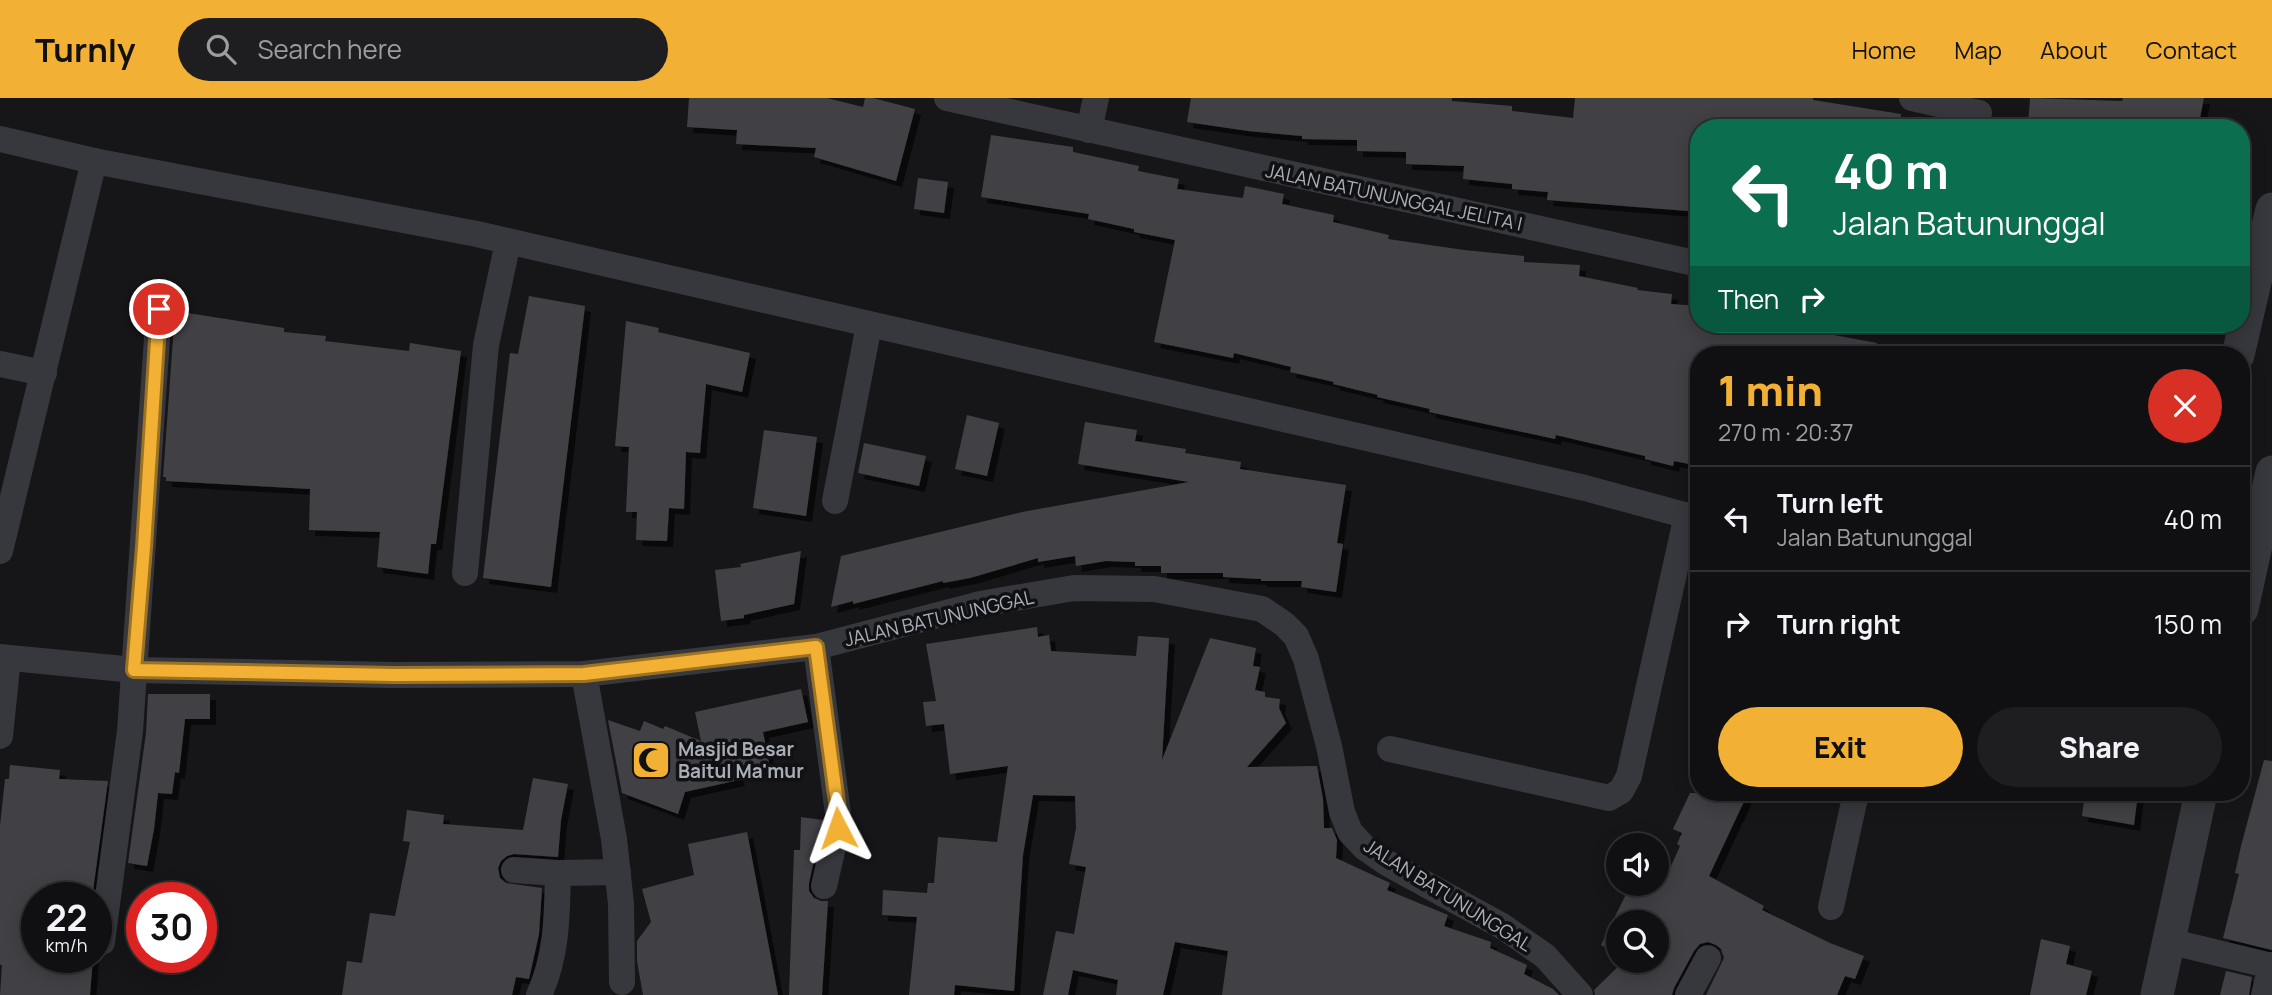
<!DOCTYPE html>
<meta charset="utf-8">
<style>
:root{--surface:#101012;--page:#1e1e20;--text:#f1f3f6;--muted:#9c9d9f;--line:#303032;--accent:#f2b134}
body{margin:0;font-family:Manrope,sans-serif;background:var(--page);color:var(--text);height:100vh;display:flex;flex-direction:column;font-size:26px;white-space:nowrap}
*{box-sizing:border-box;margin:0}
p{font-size:23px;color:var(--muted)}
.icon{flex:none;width:38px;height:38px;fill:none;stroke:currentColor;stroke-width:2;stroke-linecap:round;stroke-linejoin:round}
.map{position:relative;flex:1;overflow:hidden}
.details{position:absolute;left:1690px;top:248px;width:560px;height:455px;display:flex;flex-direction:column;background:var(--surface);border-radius:28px;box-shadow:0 4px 18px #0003,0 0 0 2px var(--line)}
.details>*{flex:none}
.hud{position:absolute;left:1690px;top:21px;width:560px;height:214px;border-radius:28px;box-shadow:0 4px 18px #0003,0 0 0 2px var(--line);background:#0b6e4f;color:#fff;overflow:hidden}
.controls{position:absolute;left:1606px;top:735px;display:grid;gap:14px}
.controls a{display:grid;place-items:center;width:63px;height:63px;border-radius:50%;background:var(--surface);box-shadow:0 4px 18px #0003,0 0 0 2px var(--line);font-size:35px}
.speed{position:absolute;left:21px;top:784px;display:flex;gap:14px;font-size:35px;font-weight:700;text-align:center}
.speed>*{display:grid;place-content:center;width:91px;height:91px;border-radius:50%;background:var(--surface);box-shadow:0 4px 18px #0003,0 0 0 2px var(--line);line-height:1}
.speed small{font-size:18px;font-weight:400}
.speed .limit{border:10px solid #d22;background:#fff;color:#111}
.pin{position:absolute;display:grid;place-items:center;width:60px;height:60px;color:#fff;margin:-30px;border:4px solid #fff;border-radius:50%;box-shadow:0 2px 7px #0007}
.me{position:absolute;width:77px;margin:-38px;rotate:356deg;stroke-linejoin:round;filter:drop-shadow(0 0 5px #0008)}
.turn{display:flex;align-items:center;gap:24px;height:147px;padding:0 28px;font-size:32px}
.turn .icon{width:91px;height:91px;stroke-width:2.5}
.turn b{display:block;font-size:49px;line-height:60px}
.then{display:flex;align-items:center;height:66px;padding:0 28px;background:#0003;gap:14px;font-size:26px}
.round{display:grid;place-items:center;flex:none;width:74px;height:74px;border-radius:37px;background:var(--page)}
.summary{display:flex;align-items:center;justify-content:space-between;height:119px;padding:0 28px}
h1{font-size:42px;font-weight:800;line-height:52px;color:var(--accent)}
.action{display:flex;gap:14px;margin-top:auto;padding:14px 28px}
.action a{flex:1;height:80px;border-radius:42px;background:var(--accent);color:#111;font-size:28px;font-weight:800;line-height:80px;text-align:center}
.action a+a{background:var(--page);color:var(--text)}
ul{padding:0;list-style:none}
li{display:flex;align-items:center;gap:21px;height:105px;padding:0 28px;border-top:2px solid var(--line)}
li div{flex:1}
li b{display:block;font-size:26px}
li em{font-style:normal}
header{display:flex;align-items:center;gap:42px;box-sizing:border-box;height:98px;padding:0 35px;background:var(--accent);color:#111}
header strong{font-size:33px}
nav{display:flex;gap:38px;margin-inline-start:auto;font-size:24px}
.search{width:490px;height:63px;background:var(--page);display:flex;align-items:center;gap:18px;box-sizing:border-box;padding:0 24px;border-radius:38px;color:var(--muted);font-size:26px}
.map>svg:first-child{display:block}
.building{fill:#404145;filter:url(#shadow)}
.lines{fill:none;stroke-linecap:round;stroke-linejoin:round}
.minor{stroke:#37383d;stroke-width:26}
.tertiary{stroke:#37383d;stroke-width:33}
.route-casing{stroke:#9d7322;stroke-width:18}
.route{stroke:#f2b134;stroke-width:12}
.labels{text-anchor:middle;stroke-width:7;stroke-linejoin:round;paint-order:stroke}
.street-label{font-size:19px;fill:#a8adb8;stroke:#111113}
.poi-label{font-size:19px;font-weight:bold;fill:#a8adb8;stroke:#111113;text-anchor:start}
</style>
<header>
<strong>Turnly</strong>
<div class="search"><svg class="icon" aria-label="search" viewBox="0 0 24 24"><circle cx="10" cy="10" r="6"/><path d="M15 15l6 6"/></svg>Search here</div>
<nav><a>Home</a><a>Map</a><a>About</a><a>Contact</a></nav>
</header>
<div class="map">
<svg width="2272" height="897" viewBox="0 0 2272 897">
<defs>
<filter id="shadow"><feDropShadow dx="6" dy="6" stdDeviation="0" flood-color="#0009"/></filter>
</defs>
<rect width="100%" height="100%" fill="#161618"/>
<!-- building -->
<g class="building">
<polygon points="689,0 827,0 863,9 865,0 873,0 915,11 896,83 814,59 816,50 736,46 737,32 687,29"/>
<polygon points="1191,0 1452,0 1452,3 1512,8 1512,13 1573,20 1575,0 1813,0 1813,2 1901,16 1900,30 1699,30 1699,112 1688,110 1688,113 1547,102 1548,94 1512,91 1512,86 1463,81 1464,68 1406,66 1406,54 1357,53 1357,42 1302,41 1302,38 1248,33 1187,24"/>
<polygon points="2030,0 2122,3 2123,0 2204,0 2198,30 2078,30 2028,27"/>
<polygon points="991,37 1073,49 1073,54 1139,68 1138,73 1179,81 1177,91 1243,100 1245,88 1284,96 1282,106 1334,117 1333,124 1389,137 1388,141 1464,152 1524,158 1524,164 1580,167 1579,178 1638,190 1637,192 1672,196 1671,206 1699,208 1699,226 1774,226 1877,245 1875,257 1699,257 1699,368 1674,363 1673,368 1645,361 1645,358 1556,337 1555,341 1429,314 1430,311 1377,299 1378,297 1333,286 1334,284 1290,274 1291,269 1234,255 1233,260 1154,244 1175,142 1134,134 1134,131 1088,121 1089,116 981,99"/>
<polygon points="918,80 948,84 944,115 914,111"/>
<polygon points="529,198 585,208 551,489 483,480 510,255 518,256"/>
<polygon points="175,213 284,230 284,234 326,238 325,243 409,253 410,245 461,253 436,446 431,446 428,476 377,469 380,434 309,432 310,391 166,383 166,379 163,379"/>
<polygon points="626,223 659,230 658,234 750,255 742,294 706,286 700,355 686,354 684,411 669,410 667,443 636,442 637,414 626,414 629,349 615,348"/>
<polygon points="967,317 999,325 987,378 955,371"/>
<polygon points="1085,324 1137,332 1135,343 1186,351 1185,355 1241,364 1240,371 1346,387 1337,445 1343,446 1336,494 1301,489 1302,483 1261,483 1261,481 1223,479 1223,475 1161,475 1161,468 1135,468 1135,464 1106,463 1076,468 1075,458 1038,464 1038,460 970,480 943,485 943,483 853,506 853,503 831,509 841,458 1022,414 1189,384 1078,366"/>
<polygon points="764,332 817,339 806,418 753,410"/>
<polygon points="864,345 926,358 919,388 858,375"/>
<polygon points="801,453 794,506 744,517 744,520 721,523 715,472 741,469 740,466"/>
<polygon points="1037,529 1038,539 1049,537 1051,553 1136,558 1138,538 1169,540 1162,662 1210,540 1256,550 1253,568 1260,569 1255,592 1265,594 1265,599 1280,601 1279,610 1286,625 1247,669 1317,668 1323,701 1324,730 1332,730 1337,742 1336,760 1390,785 1387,792 1448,817 1444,828 1491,844 1490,850 1527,867 1524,876 1553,891 1559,897 1222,897 1228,853 1175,844 1163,897 1116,897 1118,882 1073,872 1068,897 1043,897 1056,833 1074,836 1086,769 1069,766 1076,730 1075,698 1033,697 1023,757 1014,893 955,887 954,897 909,897 917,819 882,817 883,792 927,795 928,785 934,785 938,739 997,744 1008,668 950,676 944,626 926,628 923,604 936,603 926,546"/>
<polygon points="801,591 808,624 763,634 769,665 736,672 739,682 685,694 678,716 622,695 608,622 640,633 644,623 663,631 665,628 701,643 695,614"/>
<polygon points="148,596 210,596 210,621 185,621 179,675 175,674 172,696 158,695 154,731 147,768 128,765 146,635"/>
<polygon points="2264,662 2272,663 2272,852 2223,840 2239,776 2235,775 2241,748"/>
<polygon points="10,667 60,672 59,681 108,683 92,800 37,800 37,859 93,859 90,897 0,897 2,867 0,867 0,728 5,681 9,681"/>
<polygon points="533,680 568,686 561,722 558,759 514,756 507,758 501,763 498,770 500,780 506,785 542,790 539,836 529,881 516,879 512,897 342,897 347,863 362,865 370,815 395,818 410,744 403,743 407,712 444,717 443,726 523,732"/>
<polygon points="1690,695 1748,695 1709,778 1764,808 1762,812 1830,845 1864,858 1855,881 1845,878 1837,897 1706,897 1724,860 1721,851 1716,847 1708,844 1700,846 1694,853 1674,890 1672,897 1595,897 1594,892 1624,863 1657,863 1657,824 1619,824 1619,856 1601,847 1631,786 1663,786 1680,748 1677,746 1682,735 1673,731"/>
<polygon points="2085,695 2138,695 2134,727 2082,718"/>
<polygon points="801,719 823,722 809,785 809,793 814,800 821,803 828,803 822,897 789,897 794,752 800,752"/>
<polygon points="747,734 778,897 643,897 637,863 637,843 651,824 642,791 694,777 688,746"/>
<polygon points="2041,841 2070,848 2066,866 2092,873 2086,897 2030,897"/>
<polygon points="2226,873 2252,879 2249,897 2220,897"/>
</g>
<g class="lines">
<!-- minor -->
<g class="minor">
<polyline points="947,0 1699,166"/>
<polyline points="1912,0 1979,15"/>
<polyline points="1089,32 1096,0"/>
<polyline points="0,41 94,63 477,136 1585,390 1699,421"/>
<polyline points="0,266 44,275"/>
<polyline points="835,403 869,227"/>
<polyline points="0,453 94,63"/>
<polyline points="465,475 486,247 508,144"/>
<polyline points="816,549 839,723 824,788"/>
<polyline points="0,559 134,572 393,577 584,576 816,549 980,506 1074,490 1154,491 1262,511 1284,526 1296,538 1306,561 1329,648 1342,714 1350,734 1364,749 1387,765 1502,828 1545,858 1580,897"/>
<polyline points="584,576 614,741 621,806 622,884"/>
<polyline points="0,638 8,560"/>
<polyline points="1390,651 1609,700 1621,693 1629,678 1687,417"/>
<path d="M 514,772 L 558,775 C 557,818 557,858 539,897"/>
<polyline points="558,775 618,774"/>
<polyline points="1831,809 1856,695"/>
<polyline points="2168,843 2272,868"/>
<polyline points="102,844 130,633 159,211"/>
<polyline points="1688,897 1708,860"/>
<polyline points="2264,897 2271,867"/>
</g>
<!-- tertiary -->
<g class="tertiary">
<polyline points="2238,257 2272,111"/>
<polyline points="2242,511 2272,374"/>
<polyline points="2157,897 2201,695"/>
</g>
</g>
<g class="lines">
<!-- route casing -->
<g class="route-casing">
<polyline id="route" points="159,211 144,449 134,572 393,577 584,576 816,549 838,712 838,730"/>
</g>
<!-- route -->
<use href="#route" class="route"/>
</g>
<!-- icons -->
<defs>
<g id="mosque-square" transform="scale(2.0125)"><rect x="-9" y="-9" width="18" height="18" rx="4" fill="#f2b134" stroke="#111113"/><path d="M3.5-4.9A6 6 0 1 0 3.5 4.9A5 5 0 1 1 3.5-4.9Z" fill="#111"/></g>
</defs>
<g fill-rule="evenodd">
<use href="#mosque-square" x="651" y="662"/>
</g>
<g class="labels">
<!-- street labels -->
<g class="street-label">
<text transform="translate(1394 99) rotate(12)" y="7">JALAN BATUNUNGGAL JELITA I</text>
<text transform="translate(939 520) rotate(-13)" y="7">JALAN BATUNUNGGAL</text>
<text transform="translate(1448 797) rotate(32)" y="7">JALAN BATUNUNGGAL</text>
</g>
<!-- poi labels -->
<g class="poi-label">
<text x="678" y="658">Masjid Besar<tspan x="678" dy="22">Baitul Ma'mur</tspan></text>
</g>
</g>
</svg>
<div class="controls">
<a><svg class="icon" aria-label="sound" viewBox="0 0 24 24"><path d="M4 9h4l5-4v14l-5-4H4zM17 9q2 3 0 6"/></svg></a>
<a><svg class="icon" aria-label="search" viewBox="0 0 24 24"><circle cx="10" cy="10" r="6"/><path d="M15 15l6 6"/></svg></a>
</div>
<div class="speed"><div>22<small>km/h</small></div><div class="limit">30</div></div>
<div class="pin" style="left:159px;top:211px;background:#d93025"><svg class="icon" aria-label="arrive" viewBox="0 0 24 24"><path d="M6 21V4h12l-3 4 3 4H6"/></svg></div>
<svg class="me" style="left:838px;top:730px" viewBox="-20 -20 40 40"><path d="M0-17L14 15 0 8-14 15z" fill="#f2b134" stroke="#fff" stroke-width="4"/></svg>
<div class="hud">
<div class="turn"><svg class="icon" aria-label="left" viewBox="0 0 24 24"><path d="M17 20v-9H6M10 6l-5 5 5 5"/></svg><div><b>40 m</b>Jalan Batununggal</div></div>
<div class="then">Then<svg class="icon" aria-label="right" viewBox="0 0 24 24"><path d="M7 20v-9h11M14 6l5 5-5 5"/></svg></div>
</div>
<section class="details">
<div class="summary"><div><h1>1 min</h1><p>270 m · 20:37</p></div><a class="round" style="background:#d93025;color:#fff"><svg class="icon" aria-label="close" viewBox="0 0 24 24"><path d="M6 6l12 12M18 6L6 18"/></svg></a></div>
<ul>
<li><svg class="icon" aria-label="left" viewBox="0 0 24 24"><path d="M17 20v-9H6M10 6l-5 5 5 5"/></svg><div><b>Turn left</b><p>Jalan Batununggal</p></div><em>40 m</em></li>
<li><svg class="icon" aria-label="right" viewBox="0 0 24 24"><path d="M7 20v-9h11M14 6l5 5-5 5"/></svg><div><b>Turn right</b></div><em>150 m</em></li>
</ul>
<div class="action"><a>Exit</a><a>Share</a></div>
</section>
</div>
